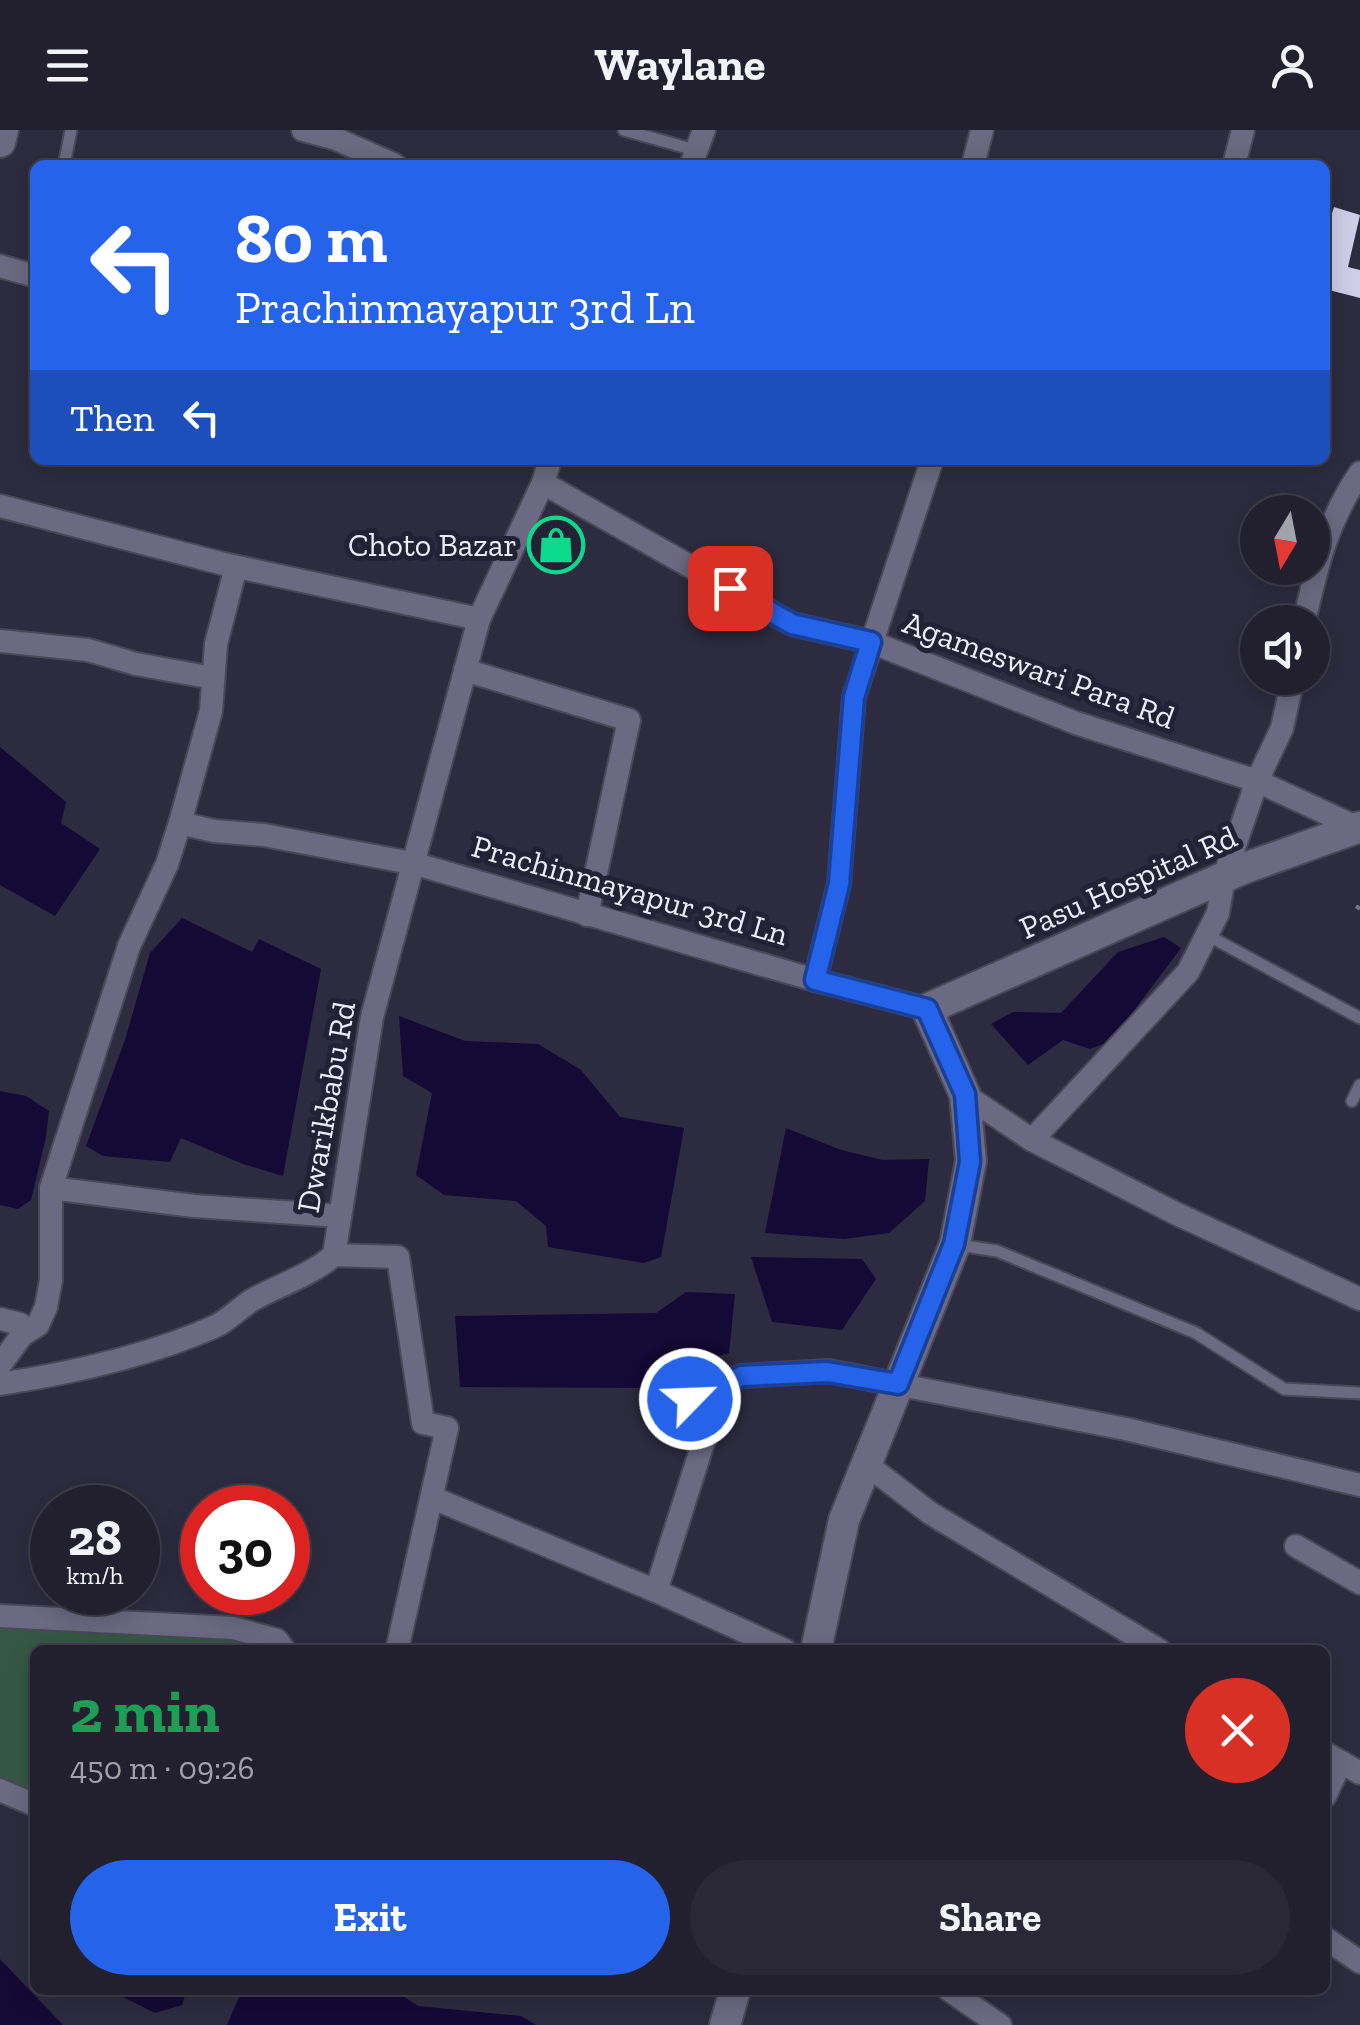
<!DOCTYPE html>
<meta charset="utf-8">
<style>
:root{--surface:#22202f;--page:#2a2837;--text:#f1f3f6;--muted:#a2a3aa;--line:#3f3e4b;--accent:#2563eb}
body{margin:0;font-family:"Zilla Slab",serif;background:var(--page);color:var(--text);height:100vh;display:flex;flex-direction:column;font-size:38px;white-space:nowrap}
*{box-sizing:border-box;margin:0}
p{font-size:32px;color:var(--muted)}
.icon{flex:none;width:55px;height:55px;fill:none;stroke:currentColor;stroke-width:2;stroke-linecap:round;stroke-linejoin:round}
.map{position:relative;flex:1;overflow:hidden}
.drawer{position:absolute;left:30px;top:1515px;width:1300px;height:350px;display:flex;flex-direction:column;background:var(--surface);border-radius:15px;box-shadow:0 5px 25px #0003,0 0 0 2px var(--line)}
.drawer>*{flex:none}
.banner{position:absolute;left:30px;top:30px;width:1300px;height:305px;border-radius:15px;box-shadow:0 5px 25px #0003,0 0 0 2px var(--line);background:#2563eb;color:#fff;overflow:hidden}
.needle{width:65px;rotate:190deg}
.buttons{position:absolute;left:1240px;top:365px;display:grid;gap:20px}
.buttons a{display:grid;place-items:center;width:90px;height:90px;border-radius:50%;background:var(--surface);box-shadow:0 5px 25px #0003,0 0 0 2px var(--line);font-size:50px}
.speed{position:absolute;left:30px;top:1355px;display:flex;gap:20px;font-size:50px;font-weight:700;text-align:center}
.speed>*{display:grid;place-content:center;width:130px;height:130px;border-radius:50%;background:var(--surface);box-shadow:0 5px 25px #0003,0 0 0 2px var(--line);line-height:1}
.speed small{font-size:25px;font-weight:400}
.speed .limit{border:15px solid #d22;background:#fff;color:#111}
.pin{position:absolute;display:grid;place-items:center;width:85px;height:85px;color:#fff;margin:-42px;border-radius:20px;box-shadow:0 5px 15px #0006}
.me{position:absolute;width:110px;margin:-55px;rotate:66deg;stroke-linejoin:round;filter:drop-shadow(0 0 8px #0008)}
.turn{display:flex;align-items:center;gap:35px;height:210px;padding:0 40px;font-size:45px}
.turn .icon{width:130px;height:130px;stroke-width:2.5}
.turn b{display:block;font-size:70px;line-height:85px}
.then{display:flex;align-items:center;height:95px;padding:0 40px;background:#0003;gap:20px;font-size:38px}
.round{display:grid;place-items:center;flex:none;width:105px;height:105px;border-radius:52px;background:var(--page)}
.head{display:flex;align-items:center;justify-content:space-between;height:170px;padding:0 40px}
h1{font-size:60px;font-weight:700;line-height:75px;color:#1e9e55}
.primary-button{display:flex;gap:20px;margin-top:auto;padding:20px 40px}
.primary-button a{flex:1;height:115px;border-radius:60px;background:var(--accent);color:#fff;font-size:40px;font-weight:700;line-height:115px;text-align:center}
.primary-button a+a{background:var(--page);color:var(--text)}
header{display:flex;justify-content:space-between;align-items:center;height:130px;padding:0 40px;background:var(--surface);font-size:45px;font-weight:700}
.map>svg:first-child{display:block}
.green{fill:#355844}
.water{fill:#150936}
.building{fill:#cfcde8}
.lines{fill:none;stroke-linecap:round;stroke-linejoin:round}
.lane-casing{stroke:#4a4759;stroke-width:15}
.street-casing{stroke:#4a4759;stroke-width:26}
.secondary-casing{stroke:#4a4759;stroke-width:34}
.path{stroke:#767486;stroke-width:4;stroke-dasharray:10 5;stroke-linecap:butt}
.lane{stroke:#6c6a82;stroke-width:11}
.street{stroke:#6c6a82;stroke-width:22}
.secondary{stroke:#6c6a82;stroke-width:30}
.route-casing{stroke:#184099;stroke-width:25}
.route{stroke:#2563eb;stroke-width:18}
.labels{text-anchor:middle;stroke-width:10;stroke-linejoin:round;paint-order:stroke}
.poi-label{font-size:32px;fill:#eeedfb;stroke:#232135;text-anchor:end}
.street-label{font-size:32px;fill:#eeedfb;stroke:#232135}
</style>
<header><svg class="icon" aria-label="menu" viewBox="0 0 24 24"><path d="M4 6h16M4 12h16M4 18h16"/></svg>Waylane<svg class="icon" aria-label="person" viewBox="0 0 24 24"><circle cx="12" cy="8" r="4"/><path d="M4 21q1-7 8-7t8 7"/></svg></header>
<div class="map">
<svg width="1360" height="1895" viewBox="0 0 1360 1895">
<rect width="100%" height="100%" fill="#2d2b3f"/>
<!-- green -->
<polygon class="green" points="0,1494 231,1507 273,1520 35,1520 35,1666 0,1651"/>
<!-- water -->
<g class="water">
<polygon points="0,617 66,672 61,693 100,719 55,786 0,755"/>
<polygon points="182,788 252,822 259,809 321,839 283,1046 243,1034 181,1008 170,1032 103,1026 86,1016 125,910 150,823"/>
<polygon points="1164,807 1181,818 1111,911 1090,919 1063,910 1028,935 991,894 1013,882 1061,883 1118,822"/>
<polygon points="399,886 465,911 538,914 581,940 620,987 684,998 661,1127 644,1133 548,1117 546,1096 516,1071 444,1065 416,1045 432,963 403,946"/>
<polygon points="0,961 26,966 49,981 46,1007 31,1070 18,1079 0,1075"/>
<polygon points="786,998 841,1020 883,1030 929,1029 925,1071 889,1103 844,1109 765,1103"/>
<polygon points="751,1127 862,1129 876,1149 842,1200 772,1192"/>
<polygon points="686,1162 735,1164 729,1223 664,1242 654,1258 460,1257 455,1186 656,1183"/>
<polygon points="0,1829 63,1895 0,1895"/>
<polygon points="109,1860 187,1860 182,1875 155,1883"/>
<polygon points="242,1860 394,1860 418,1876 521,1886 536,1895 227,1895"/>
</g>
<!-- building -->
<polygon class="building" points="1334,77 1360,85 1348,137 1360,140 1360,168 1325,159 1325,105"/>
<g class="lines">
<!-- lane casing -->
<g class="lane-casing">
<g id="lane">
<polyline points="624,0 698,21"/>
<polyline points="64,35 71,0"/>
<polyline points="1207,805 1360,888"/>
<polyline points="1352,971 1360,955"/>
<polyline points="959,1115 997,1121 1196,1203 1284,1259 1360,1263"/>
</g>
</g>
<!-- street casing -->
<g class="street-casing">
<g id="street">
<polyline points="303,0 336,9 395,35"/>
<polyline points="691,35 704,0"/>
<polyline points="973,35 982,0"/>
<polyline points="1234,35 1243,0"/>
<polyline points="0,136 35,146"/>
<polyline points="543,353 792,494 871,512 1076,593 1257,651 1358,698"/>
<polyline points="0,376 224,434 479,489"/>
<path d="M 1304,492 C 1317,435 1327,392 1360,343"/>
<polyline points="0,511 88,520 136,534 213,548"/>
<polyline points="465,540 629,590 587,785"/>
<polyline points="180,693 214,701 264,705 416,734 815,850 927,879"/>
<polyline points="815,850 839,754 854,567 932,330"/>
<polyline points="965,965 1032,1010 1177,1084 1360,1169"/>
<polyline points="1032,1010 1188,842 1218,783 1224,747 1257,651 1282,598 1293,548"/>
<polyline points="51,1058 194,1076 340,1086"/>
<polyline points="334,1125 372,887 479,489 543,353 550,330"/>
<polyline points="334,1125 398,1127 423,1293 447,1298 397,1520"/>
<polyline points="0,1189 20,1194 22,1205 0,1235"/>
<polyline points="22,1205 38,1195 46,1177 51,1150 51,1058 129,816 167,734 180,693 211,581 216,514 236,437"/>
<path d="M 0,1254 C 72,1243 149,1226 216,1196 C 230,1189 240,1177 254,1169 C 281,1154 310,1146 334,1125"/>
<polyline points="866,1334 930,1383 1159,1520"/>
<polyline points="433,1368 656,1461 785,1520"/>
<polyline points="1296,1416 1360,1453"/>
<polyline points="656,1461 704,1310 687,1305 690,1269 741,1246 829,1241 1126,1299 1360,1355"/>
<polyline points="0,1486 233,1498 277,1510 284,1520"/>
<polyline points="1325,1623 1360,1643"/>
<polyline points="0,1660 35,1675"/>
<polyline points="1325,1666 1341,1632"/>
<polyline points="1325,1808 1360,1832"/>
<polyline points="949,1860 1000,1895"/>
</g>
</g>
<!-- secondary casing -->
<g class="secondary-casing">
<g id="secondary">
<polyline points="0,12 3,0"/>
<polyline points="816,1520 844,1390 955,1114 971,1031 965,965 927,879 1245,738 1360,697"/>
<polyline points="725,1895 735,1860"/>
</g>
</g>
<!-- path -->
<polyline class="path" points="1356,776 1360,779"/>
<!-- lane -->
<use href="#lane" class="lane"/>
<!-- street -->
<use href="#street" class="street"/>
<!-- secondary -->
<use href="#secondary" class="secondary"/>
</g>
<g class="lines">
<!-- route casing -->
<g class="route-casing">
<polyline id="route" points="690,1269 742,1246 828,1242 898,1254 954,1114 970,1032 965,964 927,879 815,850 839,754 854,567 871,512 792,494 730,458"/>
</g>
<!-- route -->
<use href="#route" class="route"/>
</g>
<!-- icons -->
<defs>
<g id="shop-ring" transform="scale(2.875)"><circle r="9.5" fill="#232135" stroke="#0bd98b" stroke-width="1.5"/><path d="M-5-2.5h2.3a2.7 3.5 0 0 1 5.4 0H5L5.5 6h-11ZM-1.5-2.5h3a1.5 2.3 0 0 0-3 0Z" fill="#0bd98b"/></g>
</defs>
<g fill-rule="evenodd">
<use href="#shop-ring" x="556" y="415"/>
</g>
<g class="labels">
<!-- poi labels -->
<g class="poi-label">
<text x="517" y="426">Choto Bazar</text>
</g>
<!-- street labels -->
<g class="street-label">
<text transform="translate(1039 540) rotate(20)" y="11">Agameswari Para Rd</text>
<text transform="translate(1128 752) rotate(-24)" y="11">Pasu Hospital Rd</text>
<text transform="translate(630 760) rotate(16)" y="11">Prachinmayapur 3rd Ln</text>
<text transform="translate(326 977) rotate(-80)" y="11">Dwarikbabu Rd</text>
</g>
</g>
</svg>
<div class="buttons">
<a><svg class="needle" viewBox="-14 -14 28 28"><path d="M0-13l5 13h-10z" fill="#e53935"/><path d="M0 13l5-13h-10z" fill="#a2a3aa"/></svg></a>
<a><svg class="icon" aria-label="sound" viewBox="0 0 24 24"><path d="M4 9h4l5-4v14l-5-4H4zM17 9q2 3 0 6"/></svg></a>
</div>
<div class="speed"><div>28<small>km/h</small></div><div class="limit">30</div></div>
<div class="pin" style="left:730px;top:458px;background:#d93025"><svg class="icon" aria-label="arrive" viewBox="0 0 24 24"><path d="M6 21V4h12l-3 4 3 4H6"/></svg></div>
<svg class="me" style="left:690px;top:1269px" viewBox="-20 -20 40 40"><circle r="17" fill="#2563eb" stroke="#fff" stroke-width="3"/><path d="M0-11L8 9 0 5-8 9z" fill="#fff"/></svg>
<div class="banner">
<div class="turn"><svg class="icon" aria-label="left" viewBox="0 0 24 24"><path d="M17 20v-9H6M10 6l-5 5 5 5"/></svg><div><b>80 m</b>Prachinmayapur 3rd Ln</div></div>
<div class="then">Then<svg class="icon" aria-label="left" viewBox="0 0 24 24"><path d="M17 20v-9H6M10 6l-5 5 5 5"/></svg></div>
</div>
<section class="drawer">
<div class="head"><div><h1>2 min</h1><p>450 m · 09:26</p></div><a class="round" style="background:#d93025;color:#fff"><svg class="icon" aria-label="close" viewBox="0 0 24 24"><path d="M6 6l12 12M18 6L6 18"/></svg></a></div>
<div class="primary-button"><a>Exit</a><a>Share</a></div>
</section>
</div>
